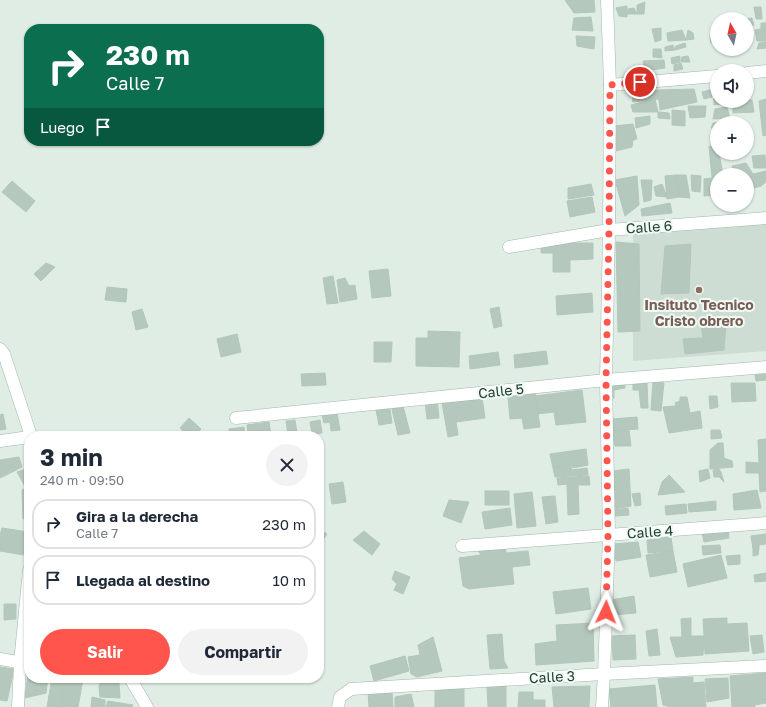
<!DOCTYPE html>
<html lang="es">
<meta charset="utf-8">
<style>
:root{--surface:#fff;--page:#f2f2f3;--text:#1f2937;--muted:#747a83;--line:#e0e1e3;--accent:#ff554c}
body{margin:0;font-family:"Golos Text",sans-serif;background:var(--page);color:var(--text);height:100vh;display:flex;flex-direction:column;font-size:15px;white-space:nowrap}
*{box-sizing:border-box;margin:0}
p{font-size:13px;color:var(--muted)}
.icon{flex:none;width:22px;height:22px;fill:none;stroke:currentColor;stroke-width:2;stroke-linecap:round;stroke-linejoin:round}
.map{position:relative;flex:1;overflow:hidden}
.details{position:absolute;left:24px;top:431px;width:300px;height:252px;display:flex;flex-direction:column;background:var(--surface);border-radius:16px;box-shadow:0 1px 3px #0004}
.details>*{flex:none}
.top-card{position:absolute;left:24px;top:24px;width:300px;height:122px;border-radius:16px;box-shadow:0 1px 3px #0004;background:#0b6e4f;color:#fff;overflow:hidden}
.needle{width:26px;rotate:351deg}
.tools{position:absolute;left:710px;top:12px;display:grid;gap:8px}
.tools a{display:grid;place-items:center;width:44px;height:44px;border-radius:50%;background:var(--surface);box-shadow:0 1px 3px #0004;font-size:20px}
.pin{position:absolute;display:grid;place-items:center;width:34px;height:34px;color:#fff;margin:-17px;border:2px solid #fff;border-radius:50%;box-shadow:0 1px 4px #0007}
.me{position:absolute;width:44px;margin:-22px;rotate:2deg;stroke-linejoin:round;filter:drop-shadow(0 0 3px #0008)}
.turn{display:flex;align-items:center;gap:14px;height:84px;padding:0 16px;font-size:18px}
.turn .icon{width:52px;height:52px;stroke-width:2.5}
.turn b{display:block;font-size:28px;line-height:34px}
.then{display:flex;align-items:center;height:38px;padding:0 16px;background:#0003;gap:8px;font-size:15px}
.round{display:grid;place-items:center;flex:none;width:42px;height:42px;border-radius:21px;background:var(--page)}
.overview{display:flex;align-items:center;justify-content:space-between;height:68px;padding:0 16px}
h1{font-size:24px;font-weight:700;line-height:30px}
.primary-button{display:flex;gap:8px;margin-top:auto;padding:8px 16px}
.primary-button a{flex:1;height:46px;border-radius:24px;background:var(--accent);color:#fff;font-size:16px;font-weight:700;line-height:46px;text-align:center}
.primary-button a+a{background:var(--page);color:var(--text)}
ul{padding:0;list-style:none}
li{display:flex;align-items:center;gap:12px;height:50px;margin:0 8px 6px;padding:0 8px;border:2px solid var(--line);border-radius:16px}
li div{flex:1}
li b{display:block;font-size:15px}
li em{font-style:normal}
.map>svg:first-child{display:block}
.built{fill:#ceddd3}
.building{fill:#b5c8bd;stroke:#b2c7ba}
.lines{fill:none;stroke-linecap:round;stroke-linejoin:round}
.minor-casing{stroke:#a2b6ab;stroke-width:13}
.minor{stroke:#fff;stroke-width:12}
.route{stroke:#ff554c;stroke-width:7;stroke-dasharray:0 12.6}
.education-dot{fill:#8d6e63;stroke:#f1f9f4;stroke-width:1.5}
.labels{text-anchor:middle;stroke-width:4;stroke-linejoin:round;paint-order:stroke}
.street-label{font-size:14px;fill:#1f4030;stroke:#f1f9f4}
.education-label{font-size:14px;font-weight:bold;fill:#785e54;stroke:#f1f9f4}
</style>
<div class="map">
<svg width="766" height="707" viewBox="0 0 766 707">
<rect width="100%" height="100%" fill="#e0ede5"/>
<!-- built -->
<polygon class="built" points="766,223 766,351 633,361 633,230"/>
<!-- building -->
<g class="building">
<polygon points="565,0 594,0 595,12 574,13"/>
<polygon points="645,2 644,14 637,14 637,5"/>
<polygon points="627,6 627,17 619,16 616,8"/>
<polygon points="754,7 761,7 762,19 756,19"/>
<polygon points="634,8 637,14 627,14 628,9"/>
<polygon points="591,17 593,31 572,30 574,18"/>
<polygon points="752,18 754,25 747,27 747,19 743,19"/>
<polygon points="761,23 766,23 766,41 757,41 755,30 761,29"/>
<polygon points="661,28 661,40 655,42 652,29"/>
<polygon points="682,30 686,40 668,41 667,33"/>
<polygon points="688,30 693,33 694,39 686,40"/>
<polygon points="576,36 595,37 594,49 577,46"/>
<polygon points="710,36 717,36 717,43 711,43"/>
<polygon points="766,42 766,48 757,49 759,43"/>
<polygon points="685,43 686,47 675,50 676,46"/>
<polygon points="673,45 675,50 665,51 665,47"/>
<polygon points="653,49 661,49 662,58 653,57"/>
<polygon points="680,56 680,62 672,64 671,58"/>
<polygon points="688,56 690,62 681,62 682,57"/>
<polygon points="664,60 665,68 645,71 643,61"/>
<polygon points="681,63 683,69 674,71 674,65"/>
<polygon points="713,83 717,83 717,101 727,101 727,103 714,105"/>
<polygon points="694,89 697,102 660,110 658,90"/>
<polygon points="713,89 712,97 704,99 702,92"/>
<polygon points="658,90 658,99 633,102 632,93"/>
<polygon points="655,99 658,112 633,112 631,105"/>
<polygon points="766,99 766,135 763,136 759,101"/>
<polygon points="747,100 752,100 754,112 733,113 733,101 747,101"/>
<polygon points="688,106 706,106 705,117 690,118"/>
<polygon points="727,107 730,118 713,119 715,109"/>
<polygon points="672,110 685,111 685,126 672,125"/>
<polygon points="658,112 669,113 670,119 658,118"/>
<polygon points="650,116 650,124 636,128 635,118"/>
<polygon points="733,119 733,123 717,123 717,128 711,128 713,123"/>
<polygon points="633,124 637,139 633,140 632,147 616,151 614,126"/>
<polygon points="709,146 717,148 717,153 719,153 723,175 717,175 717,195 704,196 704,179 712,178"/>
<polygon points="765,155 766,168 754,168 752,156"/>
<polygon points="746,163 753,174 761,186 747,190 747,175 734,175 732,166"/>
<polygon points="766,171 766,182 761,186 753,174"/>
<polygon points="676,175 686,175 690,198 679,197"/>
<polygon points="676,175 679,197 667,199 665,176"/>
<polygon points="691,175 701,176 700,192 692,191"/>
<polygon points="637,176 639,205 625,216 615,180"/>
<polygon points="641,180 652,180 651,200 644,202"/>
<polygon points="12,181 35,201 26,212 2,192"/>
<polygon points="591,184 594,195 568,199 568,188"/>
<polygon points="662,184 667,197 656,196 654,187"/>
<polygon points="592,197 595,212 570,217 567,201"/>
<polygon points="670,203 672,213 642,216 641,209"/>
<polygon points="616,242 639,244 640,331 618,332"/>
<polygon points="541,243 593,243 593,259 570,260 570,272 553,272 553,253 541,253"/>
<polygon points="691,244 689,293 661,294 665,246"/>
<polygon points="46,263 55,267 41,281 34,274"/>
<polygon points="388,269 391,296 372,298 369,271"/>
<polygon points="333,276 338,303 327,304 323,278"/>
<polygon points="345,278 349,286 355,285 357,299 340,302 337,280"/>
<polygon points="107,287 127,289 126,302 105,300"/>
<polygon points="592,293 593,312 557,315 556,296"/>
<polygon points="499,307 502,326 494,328 490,309"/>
<polygon points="142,309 148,327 136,330 132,312"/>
<polygon points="703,321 726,322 724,350 685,354 683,339 703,338 701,323"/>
<polygon points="428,331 460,332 459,367 416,366 416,338 428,338"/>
<polygon points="237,334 241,352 221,357 217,339"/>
<polygon points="374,342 392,342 391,362 374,362"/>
<polygon points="546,351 548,364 515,368 514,355"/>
<polygon points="498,352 500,365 470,369 469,356"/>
<polygon points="325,373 326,385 302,386 301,374"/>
<polygon points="766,374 766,380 756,381 755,375"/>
<polygon points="653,382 664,383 661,411 651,410"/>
<polygon points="625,383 625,388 614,390 614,398 610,399 610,390 614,385"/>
<polygon points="647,383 648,408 641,408 639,390 633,390 633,384"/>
<polygon points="731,383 755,383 756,401 732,402"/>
<polygon points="582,390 586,422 556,425 554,412 537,414 535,396"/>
<polygon points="535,393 540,427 524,429 522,418 510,419 508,397"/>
<polygon points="709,396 717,396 718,407 710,409"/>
<polygon points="482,397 485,418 456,422 458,435 448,437 442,403"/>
<polygon points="680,397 687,397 690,413 700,411 702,428 669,433 663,407 676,406 675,403 680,401"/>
<polygon points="437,399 439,418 427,419 425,401"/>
<polygon points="389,403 392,423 379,425 375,405"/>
<polygon points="403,406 410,433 398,435 392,409"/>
<polygon points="337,413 340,430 331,431 330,422 324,423 322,415"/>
<polygon points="3,414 6,429 0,430 0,415"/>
<polygon points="637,417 638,429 612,431 612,419"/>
<polygon points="189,418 201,429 194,436 189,436 180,428"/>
<polygon points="295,420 297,433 288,435 286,421"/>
<polygon points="320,420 322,433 312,434 310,422"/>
<polygon points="269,422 271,436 248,436 247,425"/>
<polygon points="244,427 245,436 230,436 229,429"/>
<polygon points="629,430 631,446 615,446 612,431"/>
<polygon points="711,430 720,430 722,438 711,439"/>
<polygon points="766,439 766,491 760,492 759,473 746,473 746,462 759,463 758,440"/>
<polygon points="718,443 723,443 724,458 732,461 733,467 710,469 710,450"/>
<polygon points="586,449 588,465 573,468 572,465 553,468 550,454"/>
<polygon points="19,457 22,467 0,478 0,460"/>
<polygon points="571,466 572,470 587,468 588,475 555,477 553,468"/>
<polygon points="29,468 29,487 26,488 17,472"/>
<polygon points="629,469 631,506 614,509 613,471"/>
<polygon points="708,469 710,478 700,482 699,471"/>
<polygon points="719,469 721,472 724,482 719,477 714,477 713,470"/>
<polygon points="669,475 685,492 658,495 662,482"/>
<polygon points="589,476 590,485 578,485 579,514 568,515 567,484 558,485 557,478"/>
<polygon points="343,482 346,502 332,504 329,484"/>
<polygon points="29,487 29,517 23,519 22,490"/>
<polygon points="757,490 761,508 734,510 733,494"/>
<rect x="485" y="491" width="24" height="14"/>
<polygon points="532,492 536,526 517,528 514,494"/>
<polygon points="640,493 641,505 635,506 632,494"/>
<polygon points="555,496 558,522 546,524 542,497"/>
<polygon points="449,500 469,502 461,523 443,516"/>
<polygon points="716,501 716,510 689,512 688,504"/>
<polygon points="686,504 687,513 666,515 665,506"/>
<polygon points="510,508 512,525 485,529 482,512"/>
<polygon points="628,508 629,515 615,516 614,510"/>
<polygon points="2,528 28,532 23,555 0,551 0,535"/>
<polygon points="319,529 327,534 319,545"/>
<polygon points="728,529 729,538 704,542 702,532"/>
<polygon points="364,531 380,544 372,555 353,540"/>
<polygon points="766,534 766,544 759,545 759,548 753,549 751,536"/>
<polygon points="671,537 673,551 648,553 647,540"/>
<polygon points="638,542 641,557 616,561 614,544"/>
<polygon points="720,545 721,553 703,555 702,546"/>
<polygon points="505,546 506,553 528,551 530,565 512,567 514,584 469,589 463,586 459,558 481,555 477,549"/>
<polygon points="759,548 758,555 753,556 753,549"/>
<polygon points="673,551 677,572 650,577 646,555"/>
<polygon points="721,555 727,578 688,587 683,564"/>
<polygon points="740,555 740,564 728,565 726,556"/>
<polygon points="395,571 410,577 403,594 394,590 397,584 392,579"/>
<polygon points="766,573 766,581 755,582 754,575"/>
<polygon points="588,588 591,609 556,614 553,592"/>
<polygon points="634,596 636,613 613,615 611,600"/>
<polygon points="4,604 16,604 16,619 4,620"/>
<polygon points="691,618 691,636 704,636 703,655 676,657 670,637 682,637 681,619"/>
<polygon points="727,618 727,624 747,623 749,651 705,654 703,619"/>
<polygon points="593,623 594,661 536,665 535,644 557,641 556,625"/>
<polygon points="657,629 660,655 649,656 646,631"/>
<polygon points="502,634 504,661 508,668 490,669 487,635"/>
<polygon points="635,635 636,659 613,660 612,636"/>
<polygon points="762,635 764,652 753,654 750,636"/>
<polygon points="433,637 442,671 417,677 411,674 408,657 420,655 418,645"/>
<polygon points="405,656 409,671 374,681 370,666"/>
<polygon points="0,667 14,669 7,701 0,700"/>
<polygon points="28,673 29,673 29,678 48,678 46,693 25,698"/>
<polygon points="766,673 766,703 755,705 755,707 732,707 730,676"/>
<polygon points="693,677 693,683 704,682 706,707 671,707 663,705 658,679"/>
<polygon points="52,678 65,678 61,707 47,707"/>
<polygon points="66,678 83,679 78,707 61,707"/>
<polygon points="728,678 729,698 707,702 705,679"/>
<polygon points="102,679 119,683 120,698 100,697 99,686"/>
<polygon points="506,685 506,707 488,707 487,686"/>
<polygon points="655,685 657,707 611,707 609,689"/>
<rect x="435" y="686" width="29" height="21"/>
<polygon points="590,686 589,707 554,707 552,687"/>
<polygon points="392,691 393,707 369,707 368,692"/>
<polygon points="519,692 533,692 533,700 545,700 545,707 518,707"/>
<polygon points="411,694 414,707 395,707 395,697"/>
<polygon points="92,697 105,700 105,707 91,707"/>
<polygon points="108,701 133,705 132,707 106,707"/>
</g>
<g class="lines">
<!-- minor casing -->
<g class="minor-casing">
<g id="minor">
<polyline points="747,73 766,71"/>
<polyline points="610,85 717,76"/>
<polyline points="509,247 609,230 766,218"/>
<polyline points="0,349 4,354 31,436"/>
<polyline points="236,418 606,380 766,367"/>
<polyline points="0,441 29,437"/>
<polyline points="462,546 766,523"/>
<polyline points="0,659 29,664"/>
<polyline points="130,678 147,707"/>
<polyline points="18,707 20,663 29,570"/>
<polyline points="338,707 340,697 351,689 604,674 766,666"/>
<polyline points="602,707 604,674 609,535 606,380 609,230 610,85 607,0"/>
</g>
</g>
<!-- minor -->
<use href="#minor" class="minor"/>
</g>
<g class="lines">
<!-- route -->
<polyline class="route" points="606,612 608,535 606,380 609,230 610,85 640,82"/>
</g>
<!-- markers -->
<circle class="education-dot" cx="699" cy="290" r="4"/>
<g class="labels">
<!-- street labels -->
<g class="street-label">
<text transform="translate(649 227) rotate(-4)" y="5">Calle 6</text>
<text transform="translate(501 391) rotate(-6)" y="5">Calle 5</text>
<text transform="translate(650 532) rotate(-4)" y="5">Calle 4</text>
<text transform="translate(552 677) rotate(-3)" y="5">Calle 3</text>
</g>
<!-- education labels -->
<g class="education-label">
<text x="699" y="310">Insituto Tecnico<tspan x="699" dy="16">Cristo obrero</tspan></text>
</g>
</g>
</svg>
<div class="tools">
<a><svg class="needle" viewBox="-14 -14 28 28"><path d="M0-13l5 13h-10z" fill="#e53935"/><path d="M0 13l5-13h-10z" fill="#747a83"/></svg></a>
<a><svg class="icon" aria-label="sound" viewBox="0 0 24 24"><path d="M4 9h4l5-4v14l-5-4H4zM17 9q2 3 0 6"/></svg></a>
<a>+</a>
<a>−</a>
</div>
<div class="pin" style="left:640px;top:82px;background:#d93025"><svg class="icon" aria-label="arrive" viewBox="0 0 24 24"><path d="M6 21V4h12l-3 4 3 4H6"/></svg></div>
<svg class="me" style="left:606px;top:612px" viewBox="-20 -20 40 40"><path d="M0-17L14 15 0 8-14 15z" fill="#ff554c" stroke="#fff" stroke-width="4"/></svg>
<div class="top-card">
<div class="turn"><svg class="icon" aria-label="right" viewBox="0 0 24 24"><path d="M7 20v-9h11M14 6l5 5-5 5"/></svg><div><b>230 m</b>Calle 7</div></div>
<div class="then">Luego<svg class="icon" aria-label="arrive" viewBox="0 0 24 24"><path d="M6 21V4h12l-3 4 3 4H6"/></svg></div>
</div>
<section class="details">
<div class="overview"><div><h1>3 min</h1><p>240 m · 09:50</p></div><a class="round"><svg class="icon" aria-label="close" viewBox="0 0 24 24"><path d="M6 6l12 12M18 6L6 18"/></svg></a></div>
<ul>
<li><svg class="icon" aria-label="right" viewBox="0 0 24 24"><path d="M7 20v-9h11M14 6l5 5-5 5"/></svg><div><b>Gira a la derecha</b><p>Calle 7</p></div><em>230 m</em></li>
<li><svg class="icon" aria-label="arrive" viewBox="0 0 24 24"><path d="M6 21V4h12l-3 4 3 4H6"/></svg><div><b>Llegada al destino</b></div><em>10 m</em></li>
</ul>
<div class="primary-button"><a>Salir</a><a>Compartir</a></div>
</section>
</div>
